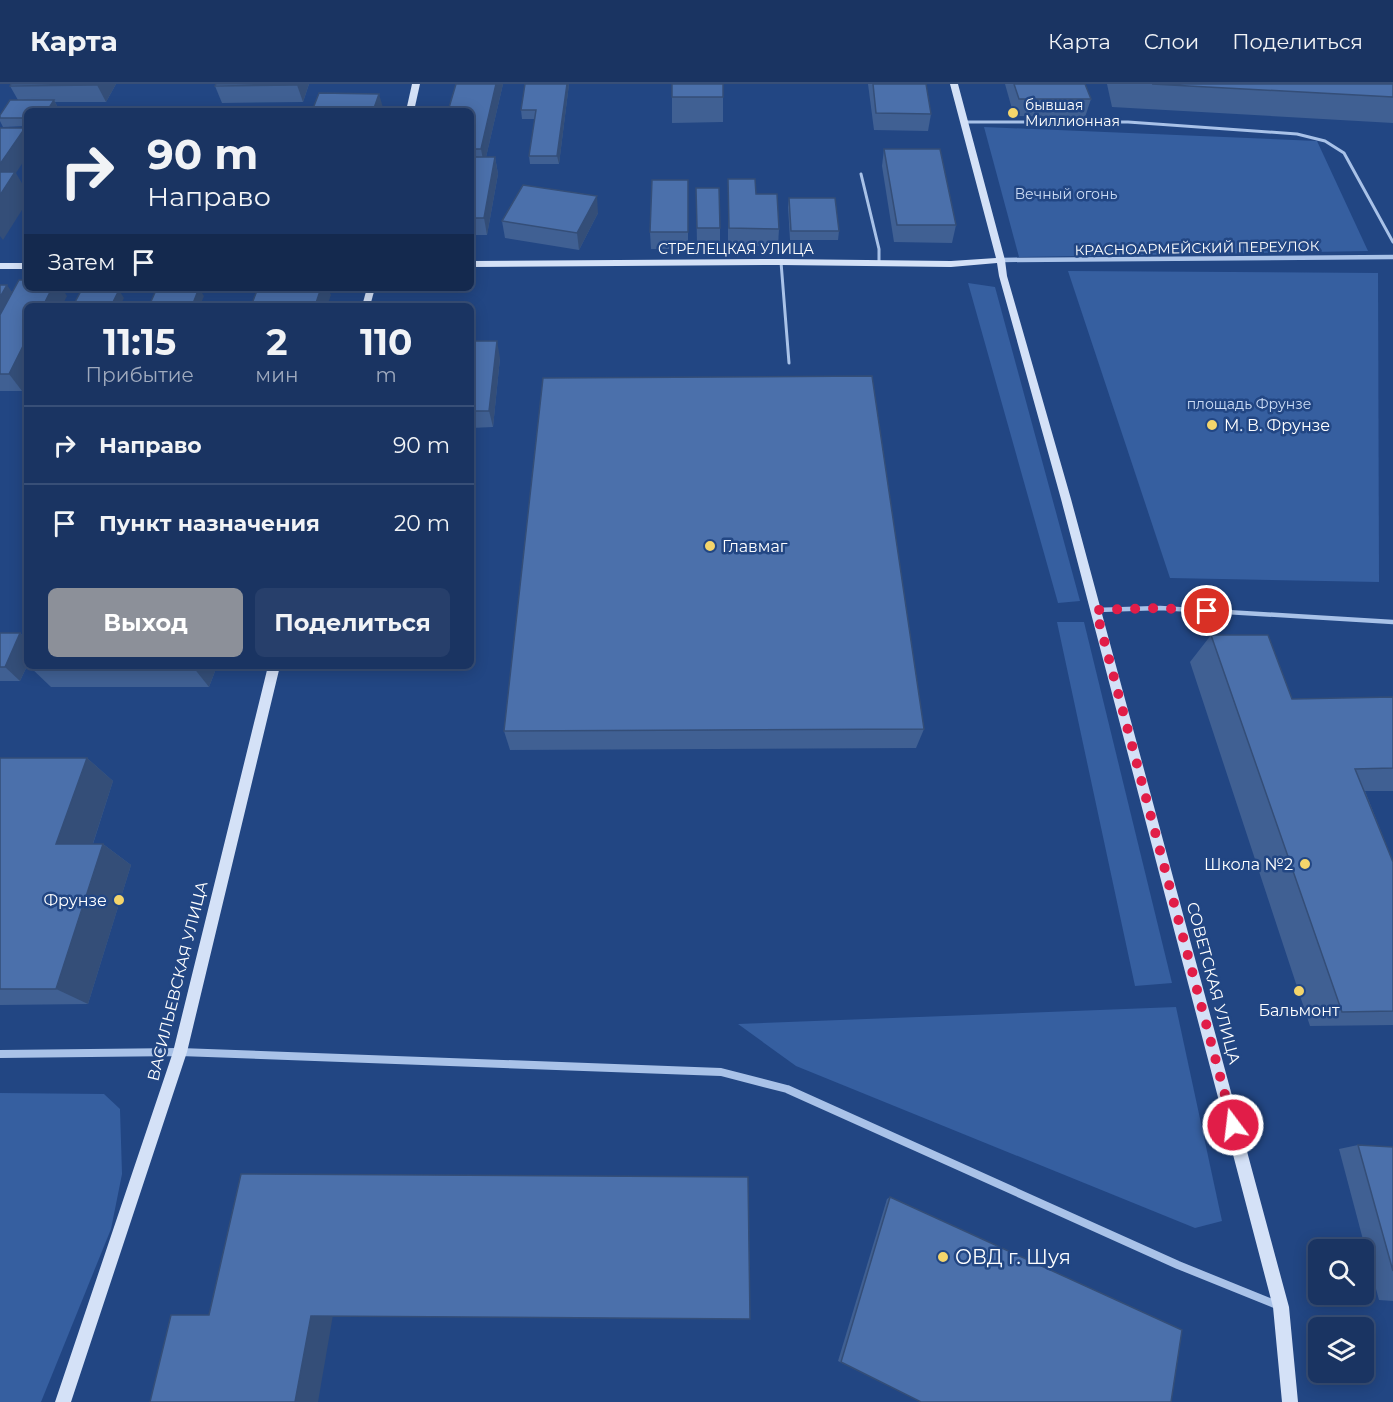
<!DOCTYPE html>
<html lang="ru">
<meta charset="utf-8">
<style>
:root{--surface:#1a3462;--page:#273f6b;--text:#f1f3f6;--muted:#9faabe;--line:#384f77;--accent:#8c9099}
body{margin:0;font-family:Montserrat,sans-serif;background:var(--page);color:var(--text);height:100vh;display:flex;flex-direction:column;font-size:22px;white-space:nowrap}
*{box-sizing:border-box;margin:0}
p{font-size:20px;color:var(--muted)}
.icon{flex:none;width:33px;height:33px;fill:none;stroke:currentColor;stroke-width:2;stroke-linecap:round;stroke-linejoin:round}
.map{position:relative;flex:1;overflow:hidden}
.sheet{position:absolute;left:24px;top:219px;width:450px;height:366px;display:flex;flex-direction:column;background:var(--surface);border-radius:9px;box-shadow:0 3px 15px #0003,0 0 0 2px var(--line)}
.sheet>*{flex:none}
.hud{position:absolute;left:24px;top:24px;width:450px;height:183px;border-radius:9px;box-shadow:0 3px 15px #0003,0 0 0 2px var(--line);background:#1a3462;color:var(--text);overflow:hidden}
.buttons{position:absolute;left:1308px;top:1155px;display:grid;gap:12px}
.buttons a{display:grid;place-items:center;width:66px;height:66px;border-radius:9px;background:var(--surface);box-shadow:0 3px 15px #0003,0 0 0 2px var(--line);font-size:30px}
.pin{position:absolute;display:grid;place-items:center;width:51px;height:51px;color:#fff;margin:-26px;border:3px solid #fff;border-radius:50%;box-shadow:0 2px 6px #0007}
.me{position:absolute;width:66px;margin:-33px;rotate:345deg;stroke-linejoin:round;filter:drop-shadow(0 0 4px #0008)}
.turn{display:flex;align-items:center;gap:21px;height:126px;padding:0 24px;font-size:27px}
.turn .icon{width:78px;height:78px;stroke-width:2.5}
.turn b{display:block;font-size:42px;line-height:51px}
.then{display:flex;align-items:center;height:57px;padding:0 24px;background:#0003;gap:12px;font-size:22px}
.eta{display:flex;justify-content:space-evenly;align-items:center;height:102px;text-align:center}
.eta b{font-size:36px;font-weight:700;line-height:42px}
.action{display:flex;gap:12px;margin-top:auto;padding:12px 24px}
.action a{flex:1;height:69px;border-radius:9px;background:var(--accent);color:#fff;font-size:24px;font-weight:700;line-height:69px;text-align:center}
.action a+a{background:var(--page);color:var(--text)}
ul{padding:0;list-style:none}
li{display:flex;align-items:center;gap:18px;height:78px;padding:0 24px;border-top:2px solid var(--line)}
li div{flex:1}
li b{display:block;font-size:22px}
li em{font-style:normal}
header{display:flex;align-items:center;gap:36px;box-sizing:border-box;height:84px;padding:0 30px;background:var(--surface);border-bottom:2px solid var(--line)}
header strong{font-size:28px}
nav{display:flex;gap:33px;margin-inline-start:auto;font-size:21px}
.map>svg:first-child{display:block}
.green{fill:#365fa0}
.lines{fill:none;stroke-linecap:round;stroke-linejoin:round}
.lane-far1{stroke:#a9c2e8;stroke-width:3}
.lane{stroke:#a9c2e8;stroke-width:4.5}
.street-far1{stroke:#a9c2e8;stroke-width:4.5}
.street{stroke:#a9c2e8;stroke-width:8}
.secondary{fill:#d4e1f7;fill-rule:evenodd}
.wall{fill:#406093}
.shaded-wall{fill:#344e78}
.building{fill:#4b70ab;stroke:#344e78;stroke-width:1.5}
.route{stroke:#e11d48;stroke-width:10;stroke-dasharray:0 18}
.poi-dot{fill:#f4d56b;stroke:#224683;stroke-width:2}
.labels{text-anchor:middle;stroke-width:5;stroke-linejoin:round;paint-order:stroke}
.far-poi-label{font-size:14px;fill:#fff;stroke:#224683;text-anchor:start}
.far-park-label{font-size:14px;fill:#cdddf6;stroke:#224683}
.far-street-label{font-size:14px;fill:#fff;stroke:#224683}
.poi-label{font-size:16px;fill:#fff;stroke:#224683;text-anchor:start}
.street-label{font-size:16px;fill:#fff;stroke:#224683}
.near-poi-label{font-size:20px;fill:#fff;stroke:#224683;text-anchor:start}
</style>
<header>
<strong>Карта</strong>
<nav><a>Карта</a><a>Слои</a><a>Поделиться</a></nav>
</header>
<div class="map">
<svg width="1393" height="1318" viewBox="0 0 1393 1318">
<rect width="100%" height="100%" fill="#224683"/>
<!-- green -->
<g class="green">
<polygon points="984,43 1317,57 1368,167 1019,173"/>
<polygon points="1068,187 1378,189 1379,498 1170,494"/>
<polygon points="968,199 995,203 1080,517 1058,519"/>
<polygon points="1057,538 1084,538 1172,899 1135,902"/>
<polygon points="1176,923 1222,1137 1195,1144 796,982 738,940"/>
<polygon points="0,1009 104,1010 120,1025 122,1090 111,1145 41,1318 0,1318"/>
</g>
<g class="lines">
<!-- lane-far1 -->
<g class="lane-far1">
<polyline points="965,38 1128,38 1297,50 1325,57 1344,69 1393,158"/>
<polyline points="861,90 879,165 879,179"/>
<polyline points="781,178 789,279"/>
</g>
<!-- lane -->
<polyline class="lane" points="1096,526 1160,524 1393,538"/>
<!-- street-far1 -->
<polyline class="street-far1" points="1001,176 1393,173"/>
<!-- street -->
<polyline class="street" points="0,970 180,968 721,988 787,1005 1178,1181 1277,1221"/>
<!-- secondary -->
<g class="secondary">
<polygon points="412,0 420,0 414,27 406,27"/>
<polygon points="950,0 958,0 1005,176 1007,192 1071,415 1289,1223 1298,1318 1282,1318 1273,1223 1061,415 999,192 997,179 951,183 781,181 471,183 471,177 781,175 951,177 996,174"/>
<rect x="0" y="179" width="27" height="6"/>
<polygon points="367,204 375,204 370,222 362,222"/>
<polygon points="268,582 280,582 187,968 71,1318 55,1318 173,968"/>
</g>
</g>
<!-- wall -->
<g class="wall">
<polygon points="116,0 106,18 55,18 58,24 57,27 27,27 27,42 3,43 0,37 0,31 18,16 10,2"/>
<polygon points="216,0 309,0 303,18 222,19 215,2"/>
<polygon points="456,0 503,0 486,73 495,73 498,90 487,151 471,151 471,27 448,27"/>
<polygon points="525,0 569,0 559,80 530,80 529,72 535,35 522,35 521,26"/>
<polygon points="868,0 926,0 931,30 928,47 874,46"/>
<polygon points="1005,0 1085,0 1091,15 1085,33 1014,32"/>
<polygon points="1107,0 1393,0 1393,39 1112,23"/>
<polygon points="672,13 723,13 723,38 672,39"/>
<polygon points="884,65 956,141 952,159 894,158 882,82"/>
<polygon points="728,95 756,110 779,145 778,162 728,162"/>
<polygon points="688,96 688,165 651,165 650,148"/>
<polygon points="696,104 720,144 720,161 697,161"/>
<polygon points="789,114 839,147 838,156 790,156 788,123"/>
<polygon points="598,129 579,166 505,154 502,137"/>
<polygon points="0,201 12,208 67,212 27,222 27,296 22,307 0,307"/>
<polygon points="471,257 500,274 493,343 471,344"/>
<polygon points="0,549 20,549 27,556 27,582 20,597 0,597"/>
<polygon points="1211,551 1292,615 1393,613 1393,707 1365,707 1393,778 1393,941 1310,942 1190,578"/>
<polygon points="29,582 217,582 209,603 51,603"/>
<polygon points="924,645 916,664 510,666 504,647"/>
<polygon points="0,674 87,674 113,697 93,760 103,760 131,781 88,920 0,921"/>
<polygon points="1358,1061 1393,1063 1393,1217 1379,1216 1339,1065"/>
<polygon points="890,1113 921,1318 838,1277 887,1115"/>
</g>
<!-- shaded-wall -->
<g class="shaded-wall">
<polygon points="98,0 116,0 106,18 97,1"/>
<polygon points="298,0 309,0 303,18 297,1"/>
<polygon points="496,0 503,0 484,82 481,65"/>
<polygon points="567,0 569,0 559,80 557,72"/>
<polygon points="379,10 384,27 373,27"/>
<polygon points="54,16 58,24 57,27 47,27"/>
<polygon points="25,44 27,48 27,72 16,89 27,108 27,118 3,156 0,152 0,80"/>
<polygon points="495,73 498,90 487,151 484,134"/>
<polygon points="597,112 598,129 579,166 577,149"/>
<polygon points="7,201 19,218 0,252 0,213"/>
<polygon points="52,204 62,204 67,212 62,222 43,222"/>
<polygon points="199,204 204,212 200,222 192,222"/>
<polygon points="321,204 328,204 331,211 327,222 315,222"/>
<polygon points="119,206 124,214 120,222 111,222"/>
<polygon points="27,254 27,296 22,307 9,290"/>
<polygon points="497,257 500,274 493,343 489,327"/>
<polygon points="20,549 27,556 27,582 20,597 5,583"/>
<polygon points="193,582 217,582 209,603 193,583"/>
<polygon points="87,674 113,697 86,781 56,760"/>
<polygon points="103,760 131,781 88,920 56,905"/>
<polygon points="333,1231 318,1318 295,1318 311,1232"/>
</g>
<!-- building -->
<g class="building">
<polygon points="11,0 98,0 97,1 10,2"/>
<polygon points="216,0 298,0 297,1 215,2"/>
<polygon points="456,0 496,0 481,65 471,65 471,27 448,27"/>
<polygon points="525,0 567,0 557,72 529,72 536,26 521,26"/>
<rect x="672" y="0" width="51" height="13"/>
<polygon points="873,0 926,0 931,30 876,29"/>
<polygon points="1014,0 1085,0 1091,15 1019,15"/>
<polygon points="1152,0 1393,0 1393,13"/>
<polygon points="319,9 379,10 373,27 312,27"/>
<polygon points="10,16 54,16 47,27 27,27 27,34 0,34 0,31"/>
<polygon points="0,44 25,44 0,80"/>
<polygon points="884,65 940,65 956,141 897,141"/>
<polygon points="471,73 495,73 484,134 471,134"/>
<polygon points="0,88 15,88 0,111"/>
<polygon points="728,95 755,95 756,110 777,110 779,145 729,144"/>
<polygon points="652,96 688,96 688,148 650,148"/>
<polygon points="523,101 597,112 577,149 502,137"/>
<polygon points="696,104 719,104 720,144 697,144"/>
<polygon points="789,114 835,114 839,147 791,147"/>
<polygon points="19,196 27,196 27,204 52,204 43,222 27,222 27,254 9,290 0,290 0,231"/>
<polygon points="0,201 7,201 0,213"/>
<polygon points="157,204 199,204 192,222 149,222"/>
<polygon points="258,204 321,204 315,222 251,222"/>
<polygon points="82,205 119,206 111,222 73,222"/>
<polygon points="471,257 497,257 489,327 471,327"/>
<polygon points="872,292 924,645 504,647 543,294"/>
<polygon points="0,549 20,549 5,583 0,583"/>
<polygon points="1211,551 1268,551 1292,615 1393,613 1393,684 1355,685 1393,778 1393,927 1342,928"/>
<polygon points="29,582 193,582 193,583"/>
<polygon points="0,674 87,674 56,760 103,760 56,905 0,905"/>
<polygon points="1358,1061 1393,1063 1393,1187"/>
<polygon points="241,1090 748,1093 750,1235 311,1232 295,1318 150,1318 171,1231 209,1231"/>
<polygon points="890,1113 1182,1246 1171,1318 921,1318 841,1278"/>
</g>
<g class="lines">
<!-- route -->
<polyline class="route" points="1207,527 1160,524 1096,526 1233,1041"/>
</g>
<!-- markers -->
<g class="poi-dot">
<circle cx="1013" cy="29" r="6"/>
<circle cx="1212" cy="341" r="6"/>
<circle cx="710" cy="462" r="6"/>
<circle cx="1305" cy="780" r="6"/>
<circle cx="119" cy="816" r="6"/>
<circle cx="1299" cy="907" r="6"/>
<circle cx="943" cy="1173" r="6"/>
</g>
<g class="labels">
<!-- far-poi labels -->
<g class="far-poi-label">
<text x="1025" y="26">бывшая<tspan x="1025" dy="16">Миллионная</tspan></text>
</g>
<!-- far-park labels -->
<g class="far-park-label">
<text x="1066" y="115">Вечный огонь</text>
<text x="1249" y="325">площадь Фрунзе</text>
</g>
<!-- far-street labels -->
<g class="far-street-label">
<text transform="translate(1197 164) rotate(-1)" y="5">КРАСНОАРМЕЙСКИЙ ПЕРЕУЛОК</text>
<text x="736" y="170">СТРЕЛЕЦКАЯ УЛИЦА</text>
</g>
<!-- poi labels -->
<g class="poi-label">
<text x="1224" y="347">М. В. Фрунзе</text>
<text x="722" y="468">Главмаг</text>
<text x="1293" y="786" text-anchor="end">Школа №2</text>
<text x="107" y="822" text-anchor="end">Фрунзе</text>
<text x="1299" y="932" text-anchor="middle">Бальмонт</text>
</g>
<!-- street labels -->
<g class="street-label">
<text transform="translate(177 897) rotate(-76)" y="6">ВАСИЛЬЕВСКАЯ УЛИЦА</text>
<text transform="translate(1214 899) rotate(75)" y="6">СОВЕТСКАЯ УЛИЦА</text>
</g>
<!-- near-poi labels -->
<g class="near-poi-label">
<text x="955" y="1180">ОВД г. Шуя</text>
</g>
</g>
</svg>
<div class="buttons">
<a><svg class="icon" aria-label="search" viewBox="0 0 24 24"><circle cx="10" cy="10" r="6"/><path d="M15 15l6 6"/></svg></a>
<a><svg class="icon" aria-label="layers" viewBox="0 0 24 24"><path d="M12 4l9 5-9 5-9-5zM3 14l9 5 9-5"/></svg></a>
</div>
<div class="pin" style="left:1207px;top:527px;background:#d93025"><svg class="icon" aria-label="arrive" viewBox="0 0 24 24"><path d="M6 21V4h12l-3 4 3 4H6"/></svg></div>
<svg class="me" style="left:1233px;top:1041px" viewBox="-20 -20 40 40"><circle r="17" fill="#e11d48" stroke="#fff" stroke-width="3"/><path d="M0-11L8 9 0 5-8 9z" fill="#fff"/></svg>
<div class="hud">
<div class="turn"><svg class="icon" aria-label="right" viewBox="0 0 24 24"><path d="M7 20v-9h11M14 6l5 5-5 5"/></svg><div><b>90 m</b>Направо</div></div>
<div class="then">Затем<svg class="icon" aria-label="arrive" viewBox="0 0 24 24"><path d="M6 21V4h12l-3 4 3 4H6"/></svg></div>
</div>
<section class="sheet">
<div class="eta">
<div><b>11:15</b><p>Прибытие</p></div>
<div><b>2</b><p>мин</p></div>
<div><b>110</b><p>m</p></div>
</div>
<ul>
<li><svg class="icon" aria-label="right" viewBox="0 0 24 24"><path d="M7 20v-9h11M14 6l5 5-5 5"/></svg><div><b>Направо</b></div><em>90 m</em></li>
<li><svg class="icon" aria-label="arrive" viewBox="0 0 24 24"><path d="M6 21V4h12l-3 4 3 4H6"/></svg><div><b>Пункт назначения</b></div><em>20 m</em></li>
</ul>
<div class="action"><a>Выход</a><a>Поделиться</a></div>
</section>
</div>
